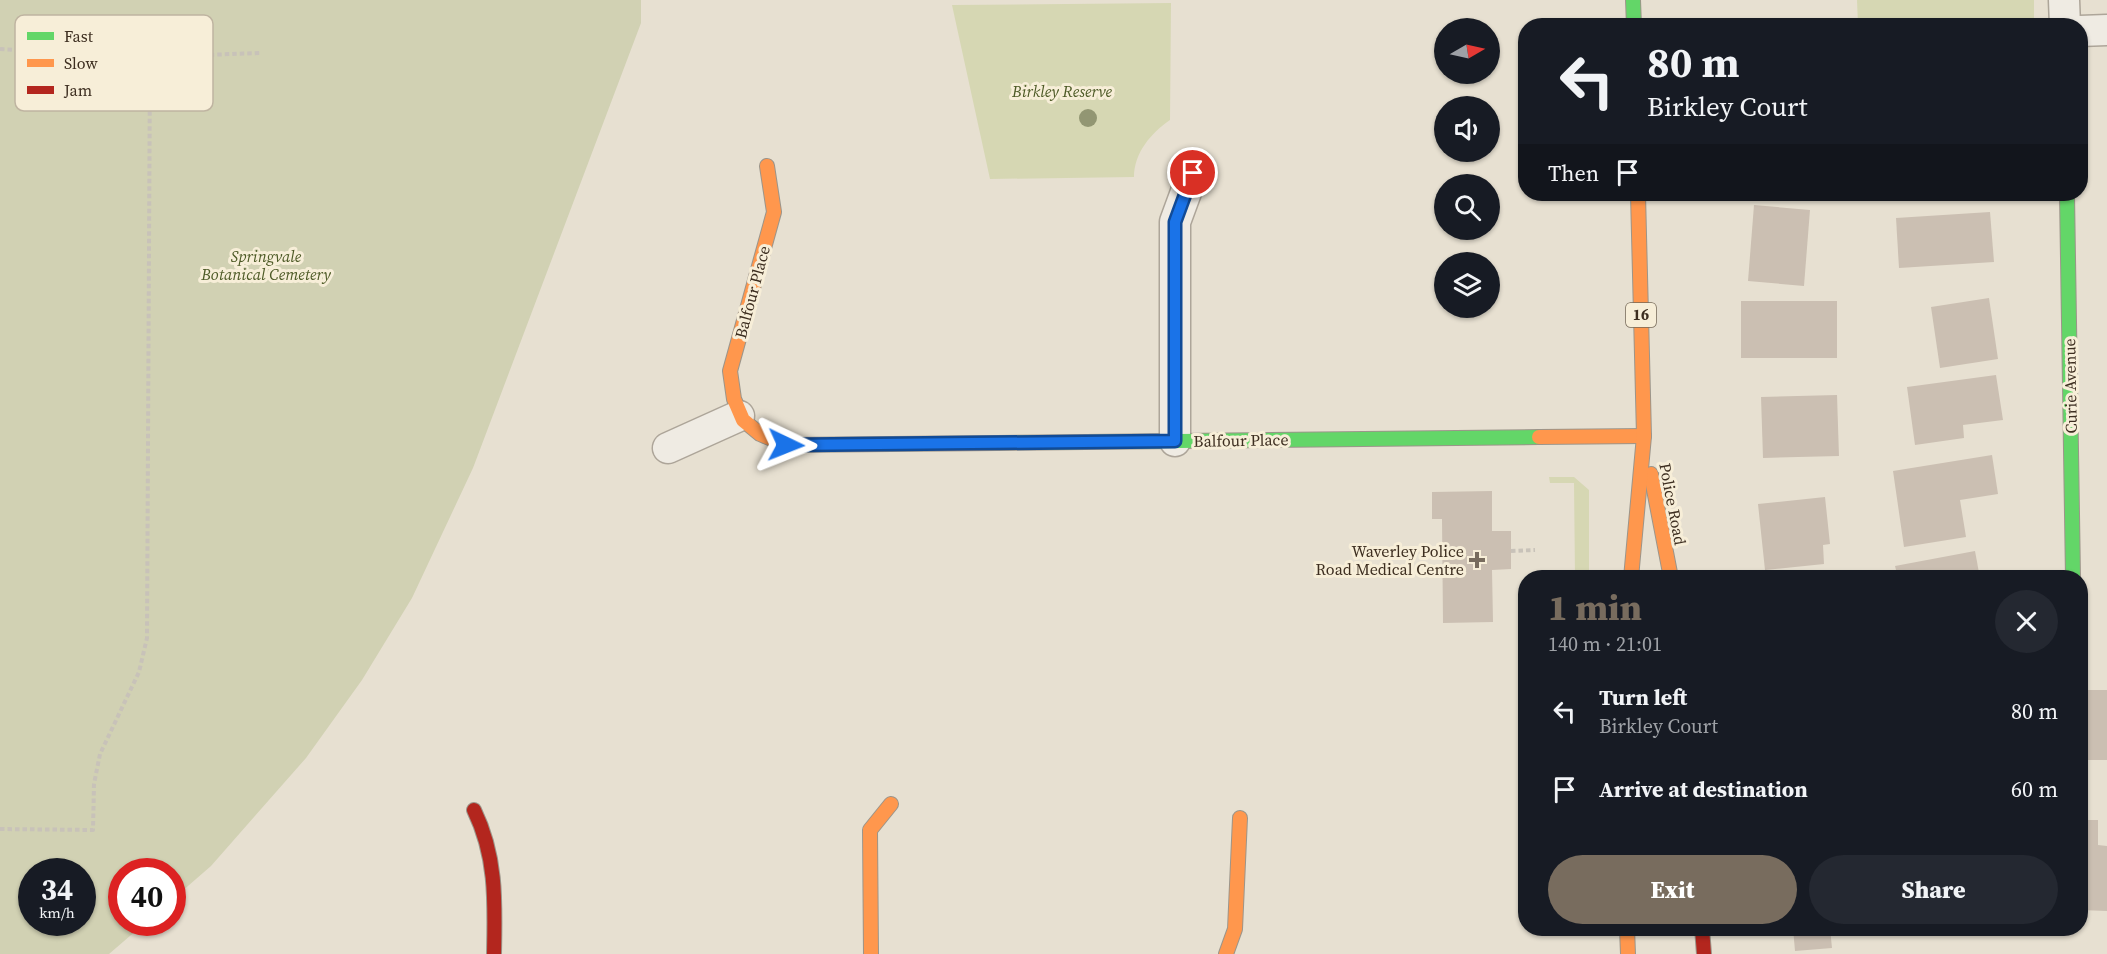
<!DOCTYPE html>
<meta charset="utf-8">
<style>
:root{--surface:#171b24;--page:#242831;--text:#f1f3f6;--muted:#9ea1a6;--accent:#786c5e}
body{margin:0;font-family:"Source Serif 4",serif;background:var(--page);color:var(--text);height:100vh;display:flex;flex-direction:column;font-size:22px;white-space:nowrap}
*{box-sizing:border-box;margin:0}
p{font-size:20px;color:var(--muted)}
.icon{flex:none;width:33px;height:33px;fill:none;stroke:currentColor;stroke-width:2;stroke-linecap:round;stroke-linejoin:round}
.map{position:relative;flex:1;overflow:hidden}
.drawer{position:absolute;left:1518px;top:570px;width:570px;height:366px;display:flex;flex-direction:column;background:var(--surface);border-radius:24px;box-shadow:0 2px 4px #0004}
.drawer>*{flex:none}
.hud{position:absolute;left:1518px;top:18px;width:570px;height:183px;border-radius:24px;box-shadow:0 2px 4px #0004;background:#171b24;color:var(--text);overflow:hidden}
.needle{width:39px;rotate:81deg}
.controls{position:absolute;left:1434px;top:18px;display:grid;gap:12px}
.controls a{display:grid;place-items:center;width:66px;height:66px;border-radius:50%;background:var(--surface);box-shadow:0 2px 4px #0004;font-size:30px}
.speed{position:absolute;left:18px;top:858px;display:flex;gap:12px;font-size:30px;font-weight:700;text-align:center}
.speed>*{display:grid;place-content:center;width:78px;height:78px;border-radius:50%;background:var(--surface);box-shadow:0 2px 4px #0004;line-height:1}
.speed small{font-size:15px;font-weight:400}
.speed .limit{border:9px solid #d22;background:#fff;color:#111}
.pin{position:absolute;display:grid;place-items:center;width:51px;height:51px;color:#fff;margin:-26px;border:3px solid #fff;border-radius:50%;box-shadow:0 2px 6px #0007}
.me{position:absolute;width:66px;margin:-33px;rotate:92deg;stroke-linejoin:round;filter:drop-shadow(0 0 4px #0008)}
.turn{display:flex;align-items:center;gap:21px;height:126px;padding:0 30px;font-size:27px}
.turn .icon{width:78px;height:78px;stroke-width:2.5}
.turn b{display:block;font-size:42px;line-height:51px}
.then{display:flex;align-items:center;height:57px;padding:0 30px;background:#0003;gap:12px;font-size:22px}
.round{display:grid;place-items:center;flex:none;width:63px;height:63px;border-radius:32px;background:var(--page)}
.head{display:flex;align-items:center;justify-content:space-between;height:102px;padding:0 30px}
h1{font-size:36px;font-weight:800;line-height:45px;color:var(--accent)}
.primary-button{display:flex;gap:12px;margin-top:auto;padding:12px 30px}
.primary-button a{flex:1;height:69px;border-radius:36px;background:var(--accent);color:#fff;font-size:24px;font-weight:800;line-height:69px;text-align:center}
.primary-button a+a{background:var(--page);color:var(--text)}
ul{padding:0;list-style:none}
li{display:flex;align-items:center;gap:18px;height:78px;padding:0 30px}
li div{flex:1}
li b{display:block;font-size:22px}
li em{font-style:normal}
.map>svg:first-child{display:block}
.green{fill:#d6d7b3}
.cemetery{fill:#d1d1b3;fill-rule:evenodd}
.building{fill:#cbbfb2}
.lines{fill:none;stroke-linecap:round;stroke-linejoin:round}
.street-casing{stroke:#ada599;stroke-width:33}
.fast-casing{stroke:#9c958a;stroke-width:16}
.slow-casing{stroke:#9c958a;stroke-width:16}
.jam-casing{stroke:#9c958a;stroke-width:16}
.path{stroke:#c8c2b9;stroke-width:4;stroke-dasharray:4.5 3;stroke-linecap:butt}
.street{stroke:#efebe3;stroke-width:30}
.fast{stroke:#63d668;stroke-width:14}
.slow{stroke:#ff974d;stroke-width:14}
.jam{stroke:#b3261e;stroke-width:14}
.tree{fill:#929673}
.route-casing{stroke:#114b97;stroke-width:15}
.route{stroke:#1a73e8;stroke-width:10}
.poi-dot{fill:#786c5e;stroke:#f7eed8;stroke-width:2}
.labels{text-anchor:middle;stroke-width:6;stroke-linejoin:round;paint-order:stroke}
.shield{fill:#f7eed8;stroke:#756857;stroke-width:1.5}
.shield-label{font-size:15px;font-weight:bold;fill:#3d2e20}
.park-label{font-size:16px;font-style:italic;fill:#4d5a26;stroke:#f7eed8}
.street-label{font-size:16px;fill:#3d2e20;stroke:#f7eed8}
.poi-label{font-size:16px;fill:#3d2e20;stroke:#f7eed8;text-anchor:end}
.key{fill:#f7eed8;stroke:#bfb4a1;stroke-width:1.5}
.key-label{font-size:16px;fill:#3d2e20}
</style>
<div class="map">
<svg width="2107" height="954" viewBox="0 0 2107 954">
<rect width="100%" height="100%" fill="#e7e0d1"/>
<!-- green -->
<g class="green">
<polygon points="1857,0 2034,0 2034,25 1858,25"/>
<path d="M 1171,3 L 1170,120 C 1151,133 1134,153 1134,177 L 990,179 L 952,5 Z"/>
<polygon points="1549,477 1574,477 1589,490 1589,577 1575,577 1574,483 1550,483"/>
</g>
<!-- cemetery -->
<path class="cemetery" d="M 0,0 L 641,0 L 641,23 L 473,468 L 412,598 L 362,680 L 306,758 L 211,866 L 173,899 L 172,872 L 122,872 L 122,922 L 145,923 L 109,954 L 0,954 ZM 32,872 L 82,872 L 82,922 L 32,922 Z"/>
<!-- building -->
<g class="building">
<polygon points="1754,205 1810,210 1804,286 1748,281"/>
<polygon points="1990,212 1994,262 1899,268 1896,218"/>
<polygon points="1989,298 1998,359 1940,368 1931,307"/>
<rect x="1741" y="301" width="96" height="57"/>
<polygon points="1996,375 2003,420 1963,425 1964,438 1915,445 1907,387"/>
<polygon points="1837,395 1839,456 1763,458 1761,397"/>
<polygon points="1992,455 1998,494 1960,500 1966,537 1904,547 1893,471"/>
<polygon points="1492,491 1492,531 1511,531 1511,569 1492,570 1493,622 1443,623 1442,519 1432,519 1432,492"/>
<polygon points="1825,497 1830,544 1823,545 1824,564 1765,570 1758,504"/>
<polygon points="1975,551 1980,578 1898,578 1895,566"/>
<rect x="2080" y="690" width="27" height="70"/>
<polygon points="2080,820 2098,820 2098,845 2107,846 2107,911 2080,910"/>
<polygon points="1793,928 1830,928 1832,948 1795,951"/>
</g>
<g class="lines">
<!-- street casing -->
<g class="street-casing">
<g id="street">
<polyline points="2064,0 2065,26"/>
<polyline points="2080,31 2107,30"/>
<polyline points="1175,441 1175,222 1193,173"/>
<polyline points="668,448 739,416"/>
</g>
</g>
<!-- fast casing -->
<g class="fast-casing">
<g id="fast">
<polyline points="1633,0 1634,26"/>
<polyline points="2067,194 2073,578"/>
<polyline points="997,443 1539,437"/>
</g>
</g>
<!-- slow casing -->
<g class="slow-casing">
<g id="slow">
<polyline points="767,166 774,212 730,371 734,399 743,420 760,434 786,445 997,443"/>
<polyline points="1539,437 1644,436"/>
<polyline points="1651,474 1671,578"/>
<polyline points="1631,578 1644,436 1638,194"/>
<polyline points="1627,928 1628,954"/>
<polyline points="871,954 870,830 891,804"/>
<polyline points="1226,954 1235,929 1240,818"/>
</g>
</g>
<!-- jam casing -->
<g class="jam-casing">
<g id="jam">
<path d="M 474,810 C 497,857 495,903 494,954"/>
<polyline points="1702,928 1704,954"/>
</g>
</g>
<!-- path -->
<g class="path">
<polyline points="0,49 150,57 260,53"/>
<polyline points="1511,551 1535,550"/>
<polyline points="0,829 93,830 94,784 100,754 139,672 147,638 150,57"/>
</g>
<!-- street -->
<use href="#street" class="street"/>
<!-- fast -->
<use href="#fast" class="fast"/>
<!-- slow -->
<use href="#slow" class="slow"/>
<!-- jam -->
<use href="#jam" class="jam"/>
</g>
<!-- trees -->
<circle class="tree" cx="1088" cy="118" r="9"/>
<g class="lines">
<!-- route casing -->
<g class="route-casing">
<polyline id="route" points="786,445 1175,441 1175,222 1193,173"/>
</g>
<!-- route -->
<use href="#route" class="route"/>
</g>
<!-- markers -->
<path class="poi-dot" d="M1474 551h6v6h6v6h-6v6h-6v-6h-6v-6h6z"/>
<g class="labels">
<!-- shield labels -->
<rect class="shield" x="1626" y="303" width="30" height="24" rx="4.5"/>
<g class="shield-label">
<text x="1641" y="320">16</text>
</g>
<!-- park labels -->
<g class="park-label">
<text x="1062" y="97">Birkley Reserve</text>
<text x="266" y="262">Springvale<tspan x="266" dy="18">Botanical Cemetery</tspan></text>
</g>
<!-- street labels -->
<g class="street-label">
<text transform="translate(752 292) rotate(-75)" y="6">Balfour Place</text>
<text transform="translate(2070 386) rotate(-91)" y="6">Curie Avenue</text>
<text transform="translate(1241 440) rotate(-1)" y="6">Balfour Place</text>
<text transform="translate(1673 504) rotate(79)" y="6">Police Road</text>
</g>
<!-- poi labels -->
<g class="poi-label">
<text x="1464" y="557">Waverley Police<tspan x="1464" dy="18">Road Medical Centre</tspan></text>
</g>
</g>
<!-- legend -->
<rect x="15" y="15" width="198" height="96" rx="9" class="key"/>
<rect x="27" y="32" width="27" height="8" fill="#63d668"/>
<rect x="27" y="59" width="27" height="8" fill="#ff974d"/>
<rect x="27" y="86" width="27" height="8" fill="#b3261e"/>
<g class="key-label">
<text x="64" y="42">Fast</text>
<text x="64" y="69">Slow</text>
<text x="64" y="96">Jam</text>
</g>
</svg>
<div class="controls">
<a><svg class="needle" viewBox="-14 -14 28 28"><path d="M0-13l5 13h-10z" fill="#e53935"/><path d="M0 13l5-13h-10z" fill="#9ea1a6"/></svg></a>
<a><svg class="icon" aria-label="sound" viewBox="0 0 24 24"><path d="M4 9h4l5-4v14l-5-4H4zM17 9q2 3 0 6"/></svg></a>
<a><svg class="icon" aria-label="search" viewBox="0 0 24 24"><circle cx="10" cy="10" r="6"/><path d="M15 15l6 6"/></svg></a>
<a><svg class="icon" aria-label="layers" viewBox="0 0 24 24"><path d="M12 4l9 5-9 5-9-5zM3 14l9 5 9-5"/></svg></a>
</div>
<div class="speed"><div>34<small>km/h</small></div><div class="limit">40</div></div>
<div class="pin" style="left:1193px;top:173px;background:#d93025"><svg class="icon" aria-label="arrive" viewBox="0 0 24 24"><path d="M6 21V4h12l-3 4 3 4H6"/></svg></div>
<svg class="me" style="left:786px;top:445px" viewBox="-20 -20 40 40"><path d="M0-17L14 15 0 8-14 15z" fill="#1a73e8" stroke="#fff" stroke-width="4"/></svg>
<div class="hud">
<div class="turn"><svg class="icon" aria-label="left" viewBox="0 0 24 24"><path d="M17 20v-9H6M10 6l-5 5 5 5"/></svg><div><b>80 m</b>Birkley Court</div></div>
<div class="then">Then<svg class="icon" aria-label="arrive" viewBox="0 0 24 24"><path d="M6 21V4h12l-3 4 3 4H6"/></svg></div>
</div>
<section class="drawer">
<div class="head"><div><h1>1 min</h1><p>140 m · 21:01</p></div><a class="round"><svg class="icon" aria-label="close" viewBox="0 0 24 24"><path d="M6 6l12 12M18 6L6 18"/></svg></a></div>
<ul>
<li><svg class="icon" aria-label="left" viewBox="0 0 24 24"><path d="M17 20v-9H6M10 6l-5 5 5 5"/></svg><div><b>Turn left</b><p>Birkley Court</p></div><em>80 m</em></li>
<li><svg class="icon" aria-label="arrive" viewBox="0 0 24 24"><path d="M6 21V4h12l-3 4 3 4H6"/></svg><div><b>Arrive at destination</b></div><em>60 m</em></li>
</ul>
<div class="primary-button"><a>Exit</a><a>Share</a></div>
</section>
</div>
